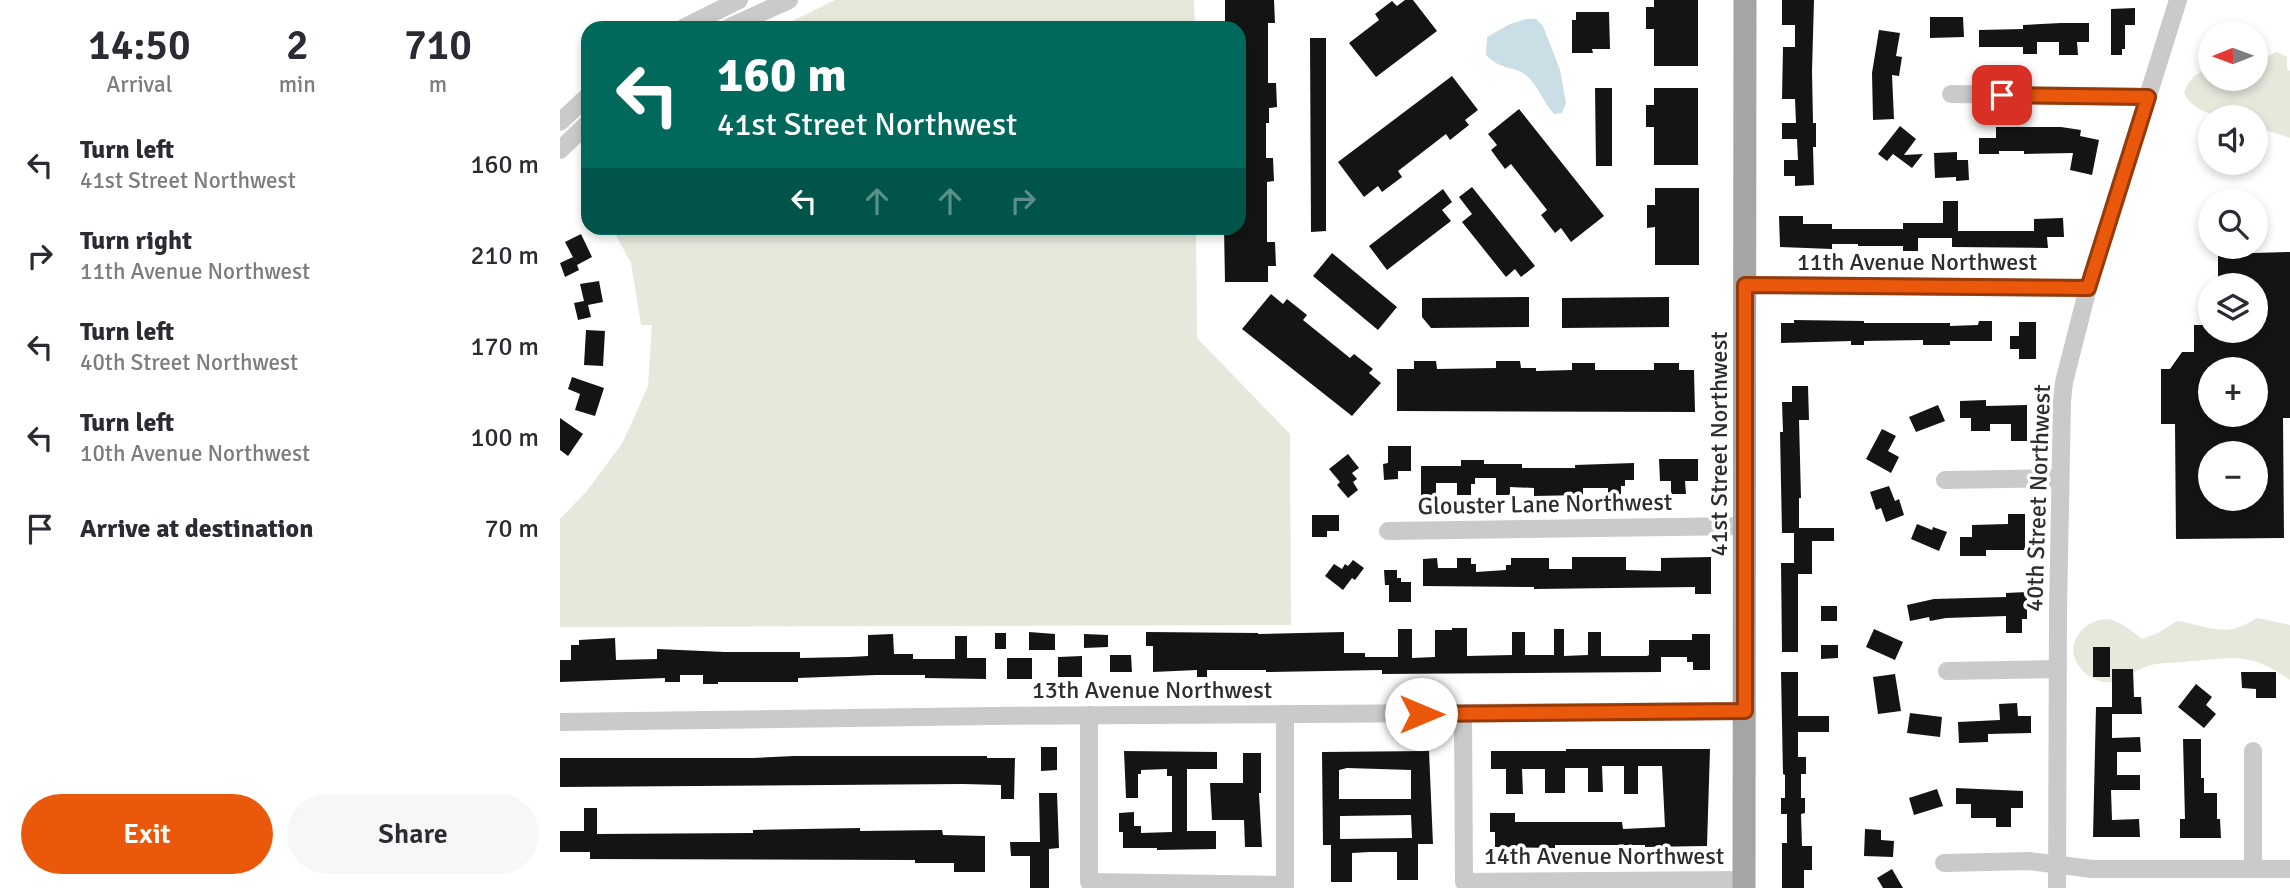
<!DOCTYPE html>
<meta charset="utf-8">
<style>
:root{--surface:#fff;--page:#f7f7f7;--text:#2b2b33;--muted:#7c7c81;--accent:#ea580c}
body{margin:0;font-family:Signika,sans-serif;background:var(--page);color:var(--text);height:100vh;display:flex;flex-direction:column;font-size:26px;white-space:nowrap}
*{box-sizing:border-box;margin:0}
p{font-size:23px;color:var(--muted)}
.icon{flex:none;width:38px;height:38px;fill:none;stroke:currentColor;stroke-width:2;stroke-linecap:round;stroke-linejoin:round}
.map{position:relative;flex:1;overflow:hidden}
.side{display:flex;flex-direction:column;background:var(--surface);width:560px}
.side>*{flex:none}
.top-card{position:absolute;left:21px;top:21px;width:665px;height:214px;border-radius:21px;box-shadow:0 4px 10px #0003;background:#00695c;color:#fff;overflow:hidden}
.needle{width:46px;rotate:269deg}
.controls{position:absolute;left:1638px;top:21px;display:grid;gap:14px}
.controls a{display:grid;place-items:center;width:70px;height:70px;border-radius:50%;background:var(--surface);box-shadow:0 4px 10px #0003;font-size:35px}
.pin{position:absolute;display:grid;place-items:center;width:60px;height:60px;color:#fff;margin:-30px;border-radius:14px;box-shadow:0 4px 10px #0006}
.me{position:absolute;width:77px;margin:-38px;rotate:90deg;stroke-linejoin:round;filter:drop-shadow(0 0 5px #0008)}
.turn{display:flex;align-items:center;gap:24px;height:147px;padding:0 21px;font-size:32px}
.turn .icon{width:91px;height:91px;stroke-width:2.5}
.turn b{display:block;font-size:49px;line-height:60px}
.lanes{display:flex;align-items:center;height:66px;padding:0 21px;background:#0003;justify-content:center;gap:35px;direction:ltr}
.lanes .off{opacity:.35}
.eta{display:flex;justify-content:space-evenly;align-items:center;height:119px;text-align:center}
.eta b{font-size:42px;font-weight:600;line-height:49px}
.primary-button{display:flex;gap:14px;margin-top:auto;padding:14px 21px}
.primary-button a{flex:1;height:80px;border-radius:42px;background:var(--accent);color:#fff;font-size:28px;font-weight:600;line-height:80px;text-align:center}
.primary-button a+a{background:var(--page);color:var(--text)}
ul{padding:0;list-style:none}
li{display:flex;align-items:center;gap:21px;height:91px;padding:0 21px}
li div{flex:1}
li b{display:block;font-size:26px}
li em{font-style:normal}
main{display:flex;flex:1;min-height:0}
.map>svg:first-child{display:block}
.green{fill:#e4e9dc}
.water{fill:#cadee6}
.building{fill:#141414;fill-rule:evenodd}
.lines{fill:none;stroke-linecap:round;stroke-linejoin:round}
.minor{stroke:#cacaca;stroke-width:18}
.major{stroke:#a5a5a5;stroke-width:23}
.route-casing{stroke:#983908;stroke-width:18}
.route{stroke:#ea580c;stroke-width:12}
.labels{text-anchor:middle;stroke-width:7;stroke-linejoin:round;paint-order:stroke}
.street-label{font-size:24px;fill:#2d2d2d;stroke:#fff}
</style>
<main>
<section class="side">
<div class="eta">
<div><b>14:50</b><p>Arrival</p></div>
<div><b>2</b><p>min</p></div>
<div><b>710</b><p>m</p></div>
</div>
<ul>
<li><svg class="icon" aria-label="left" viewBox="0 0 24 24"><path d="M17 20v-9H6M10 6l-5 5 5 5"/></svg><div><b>Turn left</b><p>41st Street Northwest</p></div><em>160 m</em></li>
<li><svg class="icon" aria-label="right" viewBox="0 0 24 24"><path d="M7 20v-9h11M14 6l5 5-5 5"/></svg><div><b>Turn right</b><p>11th Avenue Northwest</p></div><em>210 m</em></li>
<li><svg class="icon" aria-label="left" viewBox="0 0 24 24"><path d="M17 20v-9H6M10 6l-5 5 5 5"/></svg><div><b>Turn left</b><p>40th Street Northwest</p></div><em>170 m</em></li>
<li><svg class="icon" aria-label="left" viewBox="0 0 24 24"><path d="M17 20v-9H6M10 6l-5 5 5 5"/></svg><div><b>Turn left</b><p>10th Avenue Northwest</p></div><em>100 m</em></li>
<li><svg class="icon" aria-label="arrive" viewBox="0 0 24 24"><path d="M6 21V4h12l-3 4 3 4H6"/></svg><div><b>Arrive at destination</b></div><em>70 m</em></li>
</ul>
<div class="primary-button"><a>Exit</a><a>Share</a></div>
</section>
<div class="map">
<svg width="1730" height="888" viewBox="0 0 1730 888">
<rect width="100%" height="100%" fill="#fff"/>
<!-- green -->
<g class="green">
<polygon points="275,0 634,0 635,28 218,28"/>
<path d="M 1717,52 L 1727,57 L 1727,69 L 1730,71 L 1730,138 L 1696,127 L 1696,117 C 1670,117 1637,119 1624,93 C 1630,79 1635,72 1650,69 L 1650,79 L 1696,79 L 1696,61 Z"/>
<polygon points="52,228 636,228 637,338 730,434 731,625 0,627 0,519 26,492 63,442 88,386 92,325 81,325 71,263"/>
<path d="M 1697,618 L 1730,625 L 1730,680 C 1692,653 1677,657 1634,661 C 1620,663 1604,662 1591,665 C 1577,669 1564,680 1551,682 C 1536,684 1518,671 1514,656 C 1509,634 1535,613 1555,621 C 1565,625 1574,633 1582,639 L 1598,633 L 1617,621 C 1635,623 1659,634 1676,628 C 1683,626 1690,622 1697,618 Z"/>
</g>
<!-- water -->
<path class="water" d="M 966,19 L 976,19 L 983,26 L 1000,70 L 1006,103 L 1002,113 L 994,114 C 985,104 977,86 969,78 C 957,65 942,72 926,55 L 927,37 L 950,24 Z"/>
<!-- building -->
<g class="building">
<polygon points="665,0 714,0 715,23 708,23 708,83 716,83 717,107 709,108 709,123 706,123 706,158 713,158 714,181 707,182 707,242 715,242 716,266 708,266 708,282 665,282 664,228 679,228 679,28 665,28"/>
<polygon points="845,0 853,0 877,31 816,77 789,43 819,20 815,14 832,1 837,6"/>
<polygon points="1094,0 1138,0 1138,66 1094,66 1094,29 1086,29 1086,7 1094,7"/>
<polygon points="1222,0 1254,0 1252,71 1253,123 1256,123 1256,147 1253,147 1254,185 1235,186 1235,176 1224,176 1224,160 1238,160 1237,139 1222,139 1222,123 1236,123 1235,99 1222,99 1223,47 1235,47 1235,25 1222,25"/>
<polygon points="1575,8 1575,25 1565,25 1565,49 1562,49 1562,55 1551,55 1551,9"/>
<polygon points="1016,12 1049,12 1050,49 1032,49 1033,53 1012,53 1012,20 1016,20"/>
<polygon points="1370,17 1403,17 1404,37 1370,38"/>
<polygon points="1501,23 1529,23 1529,42 1517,42 1518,55 1499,55 1499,42 1477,42 1477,54 1463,54 1463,47 1419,47 1419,30 1463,29 1463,25"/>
<polygon points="1319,30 1340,33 1336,56 1342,57 1339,76 1332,75 1334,119 1313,120 1312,73"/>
<polygon points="750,38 766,38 766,231 751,232"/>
<polygon points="892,76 918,110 905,120 909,125 890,140 886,134 838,171 842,177 822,192 818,186 804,197 778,162"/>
<polygon points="1035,88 1052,88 1052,166 1036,166"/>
<polygon points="1094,88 1138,88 1138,165 1094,165 1094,127 1086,127 1086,105 1094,105"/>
<polygon points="959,109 1044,216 1011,242 1001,228 995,233 981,215 987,210 951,164 945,169 931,150 937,145 928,134"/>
<polygon points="1340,126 1356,139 1344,155 1363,154 1352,168 1333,154 1327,161 1318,154"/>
<polygon points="1436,127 1501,127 1521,130 1520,136 1539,140 1532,175 1510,170 1513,153 1464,154 1464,151 1439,151 1439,154 1419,154 1419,138 1436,138"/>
<polygon points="1397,152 1397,160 1408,160 1409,180 1396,181 1396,177 1375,178 1374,153"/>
<polygon points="912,187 975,266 961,277 955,269 946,277 902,222 912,214 899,197"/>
<polygon points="1095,188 1139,188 1139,265 1095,265 1095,227 1087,228 1087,205 1095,205"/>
<polygon points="883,189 892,202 882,210 891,221 827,270 809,246"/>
<polygon points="1383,201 1398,201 1398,231 1474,231 1474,219 1503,218 1504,237 1487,237 1488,248 1392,247 1392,238 1358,238 1358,251 1343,251 1343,246 1298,246 1298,244 1272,244 1272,249 1220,247 1219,216 1243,216 1243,224 1272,224 1272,229 1343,229 1343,223 1383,223"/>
<polygon points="21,234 32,257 17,265 19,270 5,277 0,263 13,257 16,263 5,242"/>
<path d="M 1730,252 L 1730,418 L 1723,418 L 1724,538 L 1616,539 L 1615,424 L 1601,424 L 1601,369 L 1610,369 L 1622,352 L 1634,352 L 1634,325 L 1650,325 L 1650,331 L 1696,331 L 1696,285 L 1658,285 L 1658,254 ZM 1650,369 L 1696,369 L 1696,415 L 1650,415 ZM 1650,453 L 1696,453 L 1696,499 L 1650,499 Z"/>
<polygon points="772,253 837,307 818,330 753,276"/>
<polygon points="39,281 43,302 28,305 31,317 18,320 14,303 24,301 20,284"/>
<polygon points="711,294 723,304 727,299 747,315 743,320 790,358 794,354 813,369 809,373 821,383 792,416 682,329"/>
<polygon points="969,297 969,327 871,328 862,317 862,298"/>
<polygon points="1109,297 1109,327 1002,328 1002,298"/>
<polygon points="1234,320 1304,321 1304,323 1390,323 1390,326 1418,325 1419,321 1432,321 1432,341 1390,341 1390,345 1363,345 1363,340 1304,341 1304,345 1291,345 1291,341 1221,343 1221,323 1234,323"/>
<polygon points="1459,322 1476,322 1476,359 1459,359 1459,349 1450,349 1450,336 1459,336"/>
<polygon points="26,330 45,331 43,366 24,365"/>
<polygon points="854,361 876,361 877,369 936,368 936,361 960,361 961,368 976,368 976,371 1012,370 1012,363 1035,363 1035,370 1094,370 1094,363 1119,363 1119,370 1134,370 1135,412 837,411 837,369 854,369"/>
<polygon points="12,377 44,388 35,416 15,410 20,394 8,389"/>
<polygon points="1232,386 1248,386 1249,420 1239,420 1241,498 1239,498 1239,528 1274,528 1274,541 1252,541 1252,574 1238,574 1238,652 1222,652 1221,563 1234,563 1234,533 1222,533 1220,432 1223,432 1222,402 1232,402"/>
<polygon points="1426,400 1426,406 1467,405 1467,441 1451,441 1451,424 1430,424 1430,431 1411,431 1411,418 1400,418 1400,401"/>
<polygon points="1378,405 1385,421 1356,432 1349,417"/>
<polygon points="0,418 23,434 8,456 0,450"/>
<polygon points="1322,429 1336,436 1328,451 1339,457 1331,473 1306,459"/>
<polygon points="828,446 851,446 851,471 838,471 838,479 824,480 823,464 828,463"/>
<polygon points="788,454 799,468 792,473 797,479 793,482 798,490 788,498 777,485 780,482 769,469"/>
<polygon points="1099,459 1138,459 1138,481 1125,481 1126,494 1111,494 1111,481 1100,481"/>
<polygon points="901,460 924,460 924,464 962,464 962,468 1015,468 1015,465 1074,463 1074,480 1065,480 1065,486 1061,486 1061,494 1048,495 1048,488 1023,488 1023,495 974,496 974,488 950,487 950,495 936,495 936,478 915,478 915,484 911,484 911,495 897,495 897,483 876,483 876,495 861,495 861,466 901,466"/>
<polygon points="1329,486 1335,501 1339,499 1344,515 1326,522 1321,508 1316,510 1310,492"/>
<polygon points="1448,514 1465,514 1465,550 1426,550 1426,556 1400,556 1400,537 1412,537 1412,525 1448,524"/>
<polygon points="752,515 779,515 779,531 767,531 767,537 752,537"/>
<polygon points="1357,524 1372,530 1373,527 1387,532 1379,551 1351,539"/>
<polygon points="1012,557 1066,557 1066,570 1101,571 1101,558 1151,557 1151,594 1135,594 1135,587 974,589 974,587 863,586 863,559 877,558 878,568 897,568 897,558 911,558 911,564 916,564 916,572 946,570 946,565 951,565 951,558 989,558 989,569 1012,569"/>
<polygon points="793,560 804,568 795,580 792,578 783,590 765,576 774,564 782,569 785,564 788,566"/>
<polygon points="824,570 837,570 837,578 841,578 841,582 851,582 851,602 829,602 829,585 825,585"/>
<polygon points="1467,592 1467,619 1462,619 1462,633 1446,633 1446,616 1386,618 1370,621 1369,617 1350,621 1347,605 1374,599 1446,597 1446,593"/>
<rect x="1261" y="606" width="16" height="15"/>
<polygon points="892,628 907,628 907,656 952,655 952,632 965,632 965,655 994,655 994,629 1004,629 1004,656 1028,655 1028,632 1041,632 1041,656 1087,656 1089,655 1089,640 1132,640 1132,634 1150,634 1150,670 1133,670 1133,662 1127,662 1127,657 1101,657 1101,672 822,674 822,670 706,672 706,670 647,670 647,677 637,677 637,670 593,672 593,646 586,646 586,632 698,633 698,634 784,632 784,653 805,653 805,657 838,657 838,629 852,629 852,658 875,657 875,630 892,630"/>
<polygon points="1314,629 1343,642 1335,660 1306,647"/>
<polygon points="469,632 495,634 495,650 469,650"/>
<rect x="435" y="633" width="11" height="16"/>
<polygon points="333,634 334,654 353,654 353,659 395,659 395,636 407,636 407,658 426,658 426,679 365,678 365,675 316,675 238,678 238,682 158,682 158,684 143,684 143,675 120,675 120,682 105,682 105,678 0,682 0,660 11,660 11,645 19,645 19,640 55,638 56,660 97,659 97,649 165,652 240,652 240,658 290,657 308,656 308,635"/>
<polygon points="524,634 548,635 548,647 524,648"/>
<polygon points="1261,645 1278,645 1278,658 1261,659"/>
<rect x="1533" y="647" width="17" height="30"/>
<polygon points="550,655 571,655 572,672 550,672"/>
<polygon points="522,656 522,677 498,677 498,657"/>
<rect x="447" y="658" width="25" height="21"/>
<polygon points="1552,669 1573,669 1574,697 1581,697 1582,714 1552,714 1552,738 1580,737 1581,752 1557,752 1557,775 1580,775 1580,790 1551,790 1552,820 1579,819 1580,837 1533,837 1536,707 1552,707"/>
<polygon points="1221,672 1238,672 1238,716 1269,716 1269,732 1238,732 1238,757 1246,757 1246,774 1241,774 1241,798 1245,798 1245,813 1241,814 1242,846 1252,846 1252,870 1244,870 1244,888 1222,888 1222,843 1227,843 1227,814 1221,814 1221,798 1225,798 1225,775 1223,774"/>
<polygon points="1681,672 1716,672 1716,698 1696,698 1696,689 1682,688"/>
<polygon points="1335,674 1341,711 1318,714 1313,677"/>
<polygon points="1636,684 1652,697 1646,705 1656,714 1644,728 1618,707"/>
<polygon points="1457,703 1458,716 1471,716 1471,733 1428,734 1428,742 1399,743 1398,722 1440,720 1439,704"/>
<polygon points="1350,713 1382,717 1380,737 1347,733"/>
<polygon points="1623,739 1641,739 1641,778 1644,778 1644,793 1657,793 1657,819 1660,819 1661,838 1620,838 1620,819 1625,819"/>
<polygon points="481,747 497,747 497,770 481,771"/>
<polygon points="1006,749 1150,749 1147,846 1085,847 1085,845 995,845 995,848 935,847 935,832 930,832 930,813 955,813 955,822 1062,822 1063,829 1105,827 1102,766 1078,766 1078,794 1064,794 1064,766 1042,766 1043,792 1028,792 1028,768 1005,768 1005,793 985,793 985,769 962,769 963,794 946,794 946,769 931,769 931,751 1006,751"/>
<polygon points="564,751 657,752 657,769 627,769 627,831 656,831 656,849 597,850 597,848 563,848 563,832 559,832 559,813 574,812 574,826 581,826 581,833 612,832 612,776 607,776 607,769 581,770 581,774 578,774 578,798 566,798"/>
<path d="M 869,751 L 873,844 L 858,844 L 858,880 L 837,880 L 837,852 L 810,852 L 792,853 L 792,882 L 771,882 L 771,845 L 763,845 L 762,752 ZM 787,768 L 851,770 L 851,799 L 779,799 L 779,770 ZM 851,815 L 852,838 L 780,839 L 780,816 Z"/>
<polygon points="683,753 701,753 701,793 699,793 702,847 685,847 684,820 652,820 650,783 683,783"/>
<polygon points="234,756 427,756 427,758 455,758 454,799 441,799 441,785 403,784 0,787 0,758 193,758"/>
<polygon points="1396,788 1463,791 1463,808 1451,808 1451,827 1436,827 1436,818 1411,818 1411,804 1396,804"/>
<polygon points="1377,789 1383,806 1354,815 1349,798"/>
<polygon points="479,793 497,793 499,848 489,849 489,888 470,888 470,856 451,856 450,842 480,842"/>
<polygon points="24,808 37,808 37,834 193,833 193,830 300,828 300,831 382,830 383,835 425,836 425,872 394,872 394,863 355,863 355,860 30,859 30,852 0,852 0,831 24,831"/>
<polygon points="1305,829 1321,830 1321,840 1334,841 1333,857 1304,856"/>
<polygon points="1332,869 1343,888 1323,888 1317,878"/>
</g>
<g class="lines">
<!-- minor -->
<g class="minor">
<polyline points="123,28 179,0"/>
<polyline points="168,28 229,0"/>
<polyline points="1391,94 1588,97"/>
<polyline points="0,122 28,96"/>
<polyline points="0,150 28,123"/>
<polyline points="1185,285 1528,288"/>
<polyline points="1385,480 1500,478"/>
<polyline points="828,531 1185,526"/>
<polyline points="1387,671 1498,669"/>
<polyline points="903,714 904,882 1184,880"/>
<polyline points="529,715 529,882 725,885 725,714"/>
<polyline points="0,722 430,716 1185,711"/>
<polyline points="1384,863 1469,861 1532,869 1730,869"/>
<polyline points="1693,869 1693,751"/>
<polyline points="1497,888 1498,611 1502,401 1504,382 1528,288 1618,0"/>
</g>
<!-- major -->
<polyline class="major" points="1184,888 1185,0"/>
</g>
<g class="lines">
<!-- route casing -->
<g class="route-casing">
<polyline id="route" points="861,714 1185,711 1185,285 1528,288 1588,97 1442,95"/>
</g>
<!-- route -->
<use href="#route" class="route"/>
</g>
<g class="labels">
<!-- street labels -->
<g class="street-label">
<text x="1357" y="270">11th Avenue Northwest</text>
<text transform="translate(1159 444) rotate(-90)" y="8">41st Street Northwest</text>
<text transform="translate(1478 498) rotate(-88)" y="8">40th Street Northwest</text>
<text transform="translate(985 504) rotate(-1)" y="8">Glouster Lane Northwest</text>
<text x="592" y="698">13th Avenue Northwest</text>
<text x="1044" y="864">14th Avenue Northwest</text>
</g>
</g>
</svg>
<div class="controls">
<a><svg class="needle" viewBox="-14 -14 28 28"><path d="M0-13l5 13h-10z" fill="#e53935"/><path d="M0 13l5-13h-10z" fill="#7c7c81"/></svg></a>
<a><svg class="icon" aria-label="sound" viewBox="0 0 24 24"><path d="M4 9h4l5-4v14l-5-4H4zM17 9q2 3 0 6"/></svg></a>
<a><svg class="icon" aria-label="search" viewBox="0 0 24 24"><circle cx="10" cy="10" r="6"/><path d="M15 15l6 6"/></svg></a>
<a><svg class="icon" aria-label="layers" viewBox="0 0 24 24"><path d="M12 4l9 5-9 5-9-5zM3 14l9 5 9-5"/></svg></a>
<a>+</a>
<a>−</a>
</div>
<div class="pin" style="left:1442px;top:95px;background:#d93025"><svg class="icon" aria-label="arrive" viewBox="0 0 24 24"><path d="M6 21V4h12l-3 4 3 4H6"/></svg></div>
<svg class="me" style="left:861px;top:714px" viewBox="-20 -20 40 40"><circle r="19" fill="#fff"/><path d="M0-13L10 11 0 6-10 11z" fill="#ea580c"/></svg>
<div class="top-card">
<div class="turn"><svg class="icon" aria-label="left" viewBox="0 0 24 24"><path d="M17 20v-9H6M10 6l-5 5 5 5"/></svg><div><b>160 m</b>41st Street Northwest</div></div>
<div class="lanes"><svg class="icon" aria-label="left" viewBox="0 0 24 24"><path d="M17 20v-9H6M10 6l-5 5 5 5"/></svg><svg class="icon off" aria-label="ahead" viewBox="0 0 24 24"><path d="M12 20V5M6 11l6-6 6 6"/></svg><svg class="icon off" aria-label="ahead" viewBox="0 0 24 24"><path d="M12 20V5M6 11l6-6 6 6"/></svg><svg class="icon off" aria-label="right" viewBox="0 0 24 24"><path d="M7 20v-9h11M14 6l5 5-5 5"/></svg></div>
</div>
</div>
</main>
